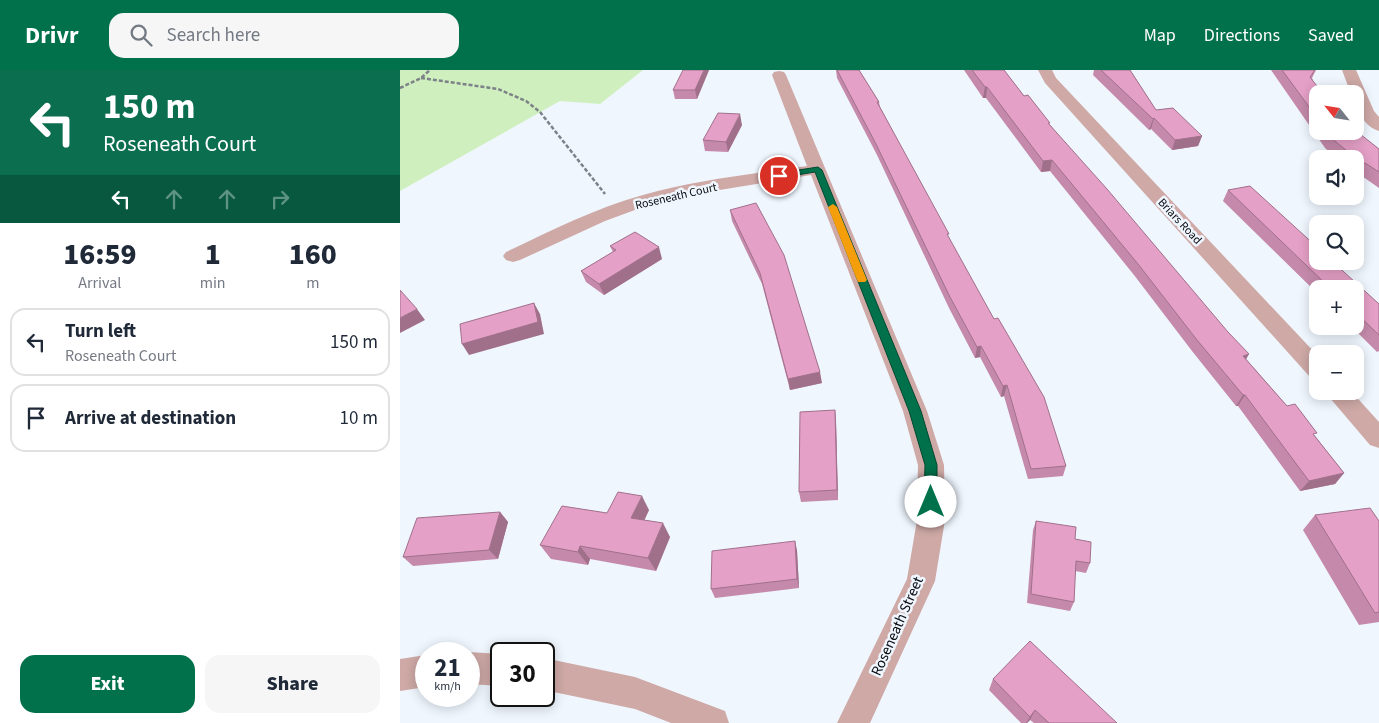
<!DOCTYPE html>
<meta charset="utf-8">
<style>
:root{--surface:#fff;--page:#f6f6f7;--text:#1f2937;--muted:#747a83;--line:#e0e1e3;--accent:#00714b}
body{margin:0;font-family:"Source Sans 3",sans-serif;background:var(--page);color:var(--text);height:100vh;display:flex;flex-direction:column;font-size:19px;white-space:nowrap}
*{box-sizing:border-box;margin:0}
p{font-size:16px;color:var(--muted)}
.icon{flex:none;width:28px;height:28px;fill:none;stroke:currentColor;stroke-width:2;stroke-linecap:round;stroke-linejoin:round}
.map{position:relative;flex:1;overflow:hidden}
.drawer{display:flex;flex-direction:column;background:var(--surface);width:400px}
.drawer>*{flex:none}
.guide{background:#0b6e4f;color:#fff;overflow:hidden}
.needle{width:32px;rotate:300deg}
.tools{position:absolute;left:909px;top:15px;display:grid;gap:10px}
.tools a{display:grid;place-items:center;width:55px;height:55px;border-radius:10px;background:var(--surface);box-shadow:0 2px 12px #0003;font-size:25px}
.speed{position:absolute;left:15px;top:572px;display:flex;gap:10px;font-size:25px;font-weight:700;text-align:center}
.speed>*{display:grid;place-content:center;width:65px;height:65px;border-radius:50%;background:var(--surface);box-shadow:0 2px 12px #0003;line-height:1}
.speed small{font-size:12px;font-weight:400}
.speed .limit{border:2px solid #111;border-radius:8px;background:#fff;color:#111}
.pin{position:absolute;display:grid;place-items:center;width:42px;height:42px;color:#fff;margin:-21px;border:2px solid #fff;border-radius:50%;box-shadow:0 1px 5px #0007}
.me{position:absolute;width:55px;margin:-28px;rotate:0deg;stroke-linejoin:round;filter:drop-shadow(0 0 4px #0008)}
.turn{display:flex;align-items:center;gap:18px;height:105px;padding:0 20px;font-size:22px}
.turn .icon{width:65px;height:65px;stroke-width:2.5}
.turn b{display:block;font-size:35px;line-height:42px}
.lanes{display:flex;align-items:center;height:48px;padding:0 20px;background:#0003;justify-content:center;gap:25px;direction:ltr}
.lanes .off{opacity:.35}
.eta{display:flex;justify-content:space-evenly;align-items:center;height:85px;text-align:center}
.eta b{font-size:30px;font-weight:800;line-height:35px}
.primary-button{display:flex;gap:10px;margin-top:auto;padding:10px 20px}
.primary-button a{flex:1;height:58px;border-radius:15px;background:var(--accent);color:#fff;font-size:20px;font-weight:800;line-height:58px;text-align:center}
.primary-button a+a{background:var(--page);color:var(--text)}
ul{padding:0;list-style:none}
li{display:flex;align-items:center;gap:15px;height:68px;margin:0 10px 8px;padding:0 10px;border:2px solid var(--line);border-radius:15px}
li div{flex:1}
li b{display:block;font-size:19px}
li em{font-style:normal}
header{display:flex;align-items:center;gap:30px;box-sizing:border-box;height:70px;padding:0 25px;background:var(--accent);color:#fff}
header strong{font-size:24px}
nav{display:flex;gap:28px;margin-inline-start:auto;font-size:18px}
.search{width:350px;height:45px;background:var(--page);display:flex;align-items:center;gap:12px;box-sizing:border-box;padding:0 18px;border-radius:15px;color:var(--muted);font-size:19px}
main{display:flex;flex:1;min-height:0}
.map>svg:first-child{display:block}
.green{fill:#cff0be}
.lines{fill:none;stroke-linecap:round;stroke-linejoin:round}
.path{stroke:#7d8288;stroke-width:2.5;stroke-dasharray:4 2;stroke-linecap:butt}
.minor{fill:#cea9a6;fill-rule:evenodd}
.wall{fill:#c58aab}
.shaded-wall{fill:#a0708b}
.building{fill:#e5a0c7;stroke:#a0708b}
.route{fill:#00714b;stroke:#004931}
.slow{fill:#f59e0b}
.labels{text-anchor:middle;stroke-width:5;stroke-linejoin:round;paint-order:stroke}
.far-street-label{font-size:12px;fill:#090c0f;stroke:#eff6fe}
.street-label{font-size:15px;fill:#090c0f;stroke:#eff6fe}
</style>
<header>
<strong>Drivr</strong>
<div class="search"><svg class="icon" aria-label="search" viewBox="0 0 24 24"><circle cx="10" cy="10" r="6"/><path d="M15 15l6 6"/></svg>Search here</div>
<nav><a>Map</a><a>Directions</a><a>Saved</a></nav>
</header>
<main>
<section class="drawer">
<div class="guide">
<div class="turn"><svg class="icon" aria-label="left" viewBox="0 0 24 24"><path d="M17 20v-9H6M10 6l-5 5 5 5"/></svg><div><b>150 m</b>Roseneath Court</div></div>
<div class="lanes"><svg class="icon" aria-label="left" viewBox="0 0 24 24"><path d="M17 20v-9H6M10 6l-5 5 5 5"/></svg><svg class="icon off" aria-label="ahead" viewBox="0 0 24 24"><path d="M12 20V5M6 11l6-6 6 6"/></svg><svg class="icon off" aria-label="ahead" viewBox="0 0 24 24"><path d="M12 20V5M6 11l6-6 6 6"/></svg><svg class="icon off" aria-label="right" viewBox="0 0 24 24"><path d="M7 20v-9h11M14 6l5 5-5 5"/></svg></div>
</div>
<div class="eta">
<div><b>16:59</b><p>Arrival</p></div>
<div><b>1</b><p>min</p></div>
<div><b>160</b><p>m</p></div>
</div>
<ul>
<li><svg class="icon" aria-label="left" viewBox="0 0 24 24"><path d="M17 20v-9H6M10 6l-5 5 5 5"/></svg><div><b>Turn left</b><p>Roseneath Court</p></div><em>150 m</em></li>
<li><svg class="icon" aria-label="arrive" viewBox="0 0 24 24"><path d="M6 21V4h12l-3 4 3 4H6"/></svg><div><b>Arrive at destination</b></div><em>10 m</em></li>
</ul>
<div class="primary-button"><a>Exit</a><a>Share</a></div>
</section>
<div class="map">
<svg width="979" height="653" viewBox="0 0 979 653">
<rect width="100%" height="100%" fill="#eff6fe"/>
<!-- green -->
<polygon class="green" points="0,0 243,0 200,34 160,31 0,121"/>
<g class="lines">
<!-- path -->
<g class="path">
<polyline points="21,8 98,19 126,31 140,42 205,124"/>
<polyline points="0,18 21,8 30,0"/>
</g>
<!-- minor -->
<g class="minor">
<polygon points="638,0 652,0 656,8 918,286 918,309 910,307 645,13"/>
<path d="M 942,0 L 956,0 L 974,41 L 979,47 L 979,61 C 964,57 955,38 955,24 L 951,24 Z"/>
<path d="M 379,1 L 384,2 L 386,5 L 527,341 L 544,395 L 545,450 L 535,511 L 470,653 L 437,653 L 507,509 L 517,450 L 518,395 L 503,341 L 411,105 L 283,126 L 254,133 L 205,151 L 120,190 L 113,192 L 106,190 L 103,186 L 106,182 C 151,161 195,138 243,125 C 296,110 353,104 407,96 L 372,5 L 374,2 Z"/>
<polygon points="924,321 951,321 979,352 979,378 970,375"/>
<polygon points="69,582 101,584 101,616 69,614 69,584 65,584"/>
<polygon points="26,585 26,617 0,621 0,589"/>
<polygon points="144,588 235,607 325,641 329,653 271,653 235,639 144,620"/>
</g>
</g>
<!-- wall -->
<g class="wall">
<polygon points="309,0 297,29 275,29 273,20"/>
<polygon points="436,0 459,0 479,32 480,37 548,167 666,396 663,406 628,409 604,326 601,327 580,287 575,288 549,238 477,85 437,8"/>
<polygon points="564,0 604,0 624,26 650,55 846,289 887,336 915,366 944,403 935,414 900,421 838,336 836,336 792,281 734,205 650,101 641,102 586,28 583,28"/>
<polygon points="694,0 730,0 756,40 802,66 798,76 772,80 751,59 749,60 693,5"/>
<polygon points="871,0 916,0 912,8 918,24 918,61 955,61 979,79 979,118 959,104 956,105 955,103 955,89 938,89 925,78"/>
<polygon points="342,55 328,82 305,81 303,70"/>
<polygon points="828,120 979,234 979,281 977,282 951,256 955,256 955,219 918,219 918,224 823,131"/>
<polygon points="330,140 422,313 390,320 362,214 332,151"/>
<polygon points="210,176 262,189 204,225 186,212 181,201 213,182"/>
<polygon points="435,340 436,351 438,430 401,432 399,422"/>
<polygon points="249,440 244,450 270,467 256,501 190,489 188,495 151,489 140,475 207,443"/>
<polygon points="100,442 108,452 98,489 13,496 3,487"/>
<polygon points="915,445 979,451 979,552 959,555 903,460"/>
<polygon points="636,451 675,469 690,493 686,503 675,501 674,532 670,541 627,533 633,460"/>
<polygon points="395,471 397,481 399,518 315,528 311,519"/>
<polygon points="593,609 717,653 634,653 630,650 627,653 621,653 589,620"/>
</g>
<!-- shaded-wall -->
<g class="shaded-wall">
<polygon points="304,0 309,0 297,29 295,20"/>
<polygon points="585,17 587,17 586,28 583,28"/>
<polygon points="340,44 342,55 328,82 326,72"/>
<polygon points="754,48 751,59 749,60 753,49"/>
<polygon points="802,66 798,76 772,80 775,70"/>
<polygon points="652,90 650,101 641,102 643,91"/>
<polygon points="965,93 959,104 956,105 963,94"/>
<polygon points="259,177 262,189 204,225 199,214"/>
<polygon points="134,233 140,244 144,264 69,285 62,274"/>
<polygon points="17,239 25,250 0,263 0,248"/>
<polygon points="581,276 580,287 575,288 577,277"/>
<polygon points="849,284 843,295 843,286"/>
<polygon points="420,302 422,313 390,320 388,309"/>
<polygon points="607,315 604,326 601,327 603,316"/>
<polygon points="843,325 845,325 838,336 836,336"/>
<polygon points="435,340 436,351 438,430 437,420"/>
<polygon points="944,403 935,414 900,421 909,411"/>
<polygon points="242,426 249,440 239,462 231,448"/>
<polygon points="100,442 108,452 98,489 89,480"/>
<polygon points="263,453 270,467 256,501 248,488"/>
<polygon points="395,471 397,481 399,518 397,509"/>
<polygon points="180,476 190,489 188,495 178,482"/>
<polygon points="635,640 630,650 627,653 626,653 630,647"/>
</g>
<!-- building -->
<g class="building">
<polygon points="283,0 304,0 295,20 273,20"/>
<polygon points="437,0 459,0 479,32 477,32 549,164 547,164 594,249 598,248 644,327 666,396 631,399 607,315 603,316 581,276 577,277 550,227 476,74"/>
<polygon points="572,0 604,0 624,26 628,25 650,53 648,53 707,119 828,262 849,284 843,286 887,336 895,334 917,363 913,364 944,403 909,411 845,325 843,325 797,270 738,194 652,90 643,91 587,17 585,17"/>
<polygon points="701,0 730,0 756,40 773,38 802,66 775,70 754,48 753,49"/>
<polygon points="882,0 915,0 910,7 923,24 918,24 918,49"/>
<polygon points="318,43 340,44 326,72 303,70"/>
<polygon points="955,60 979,79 979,102 965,93 963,94 930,67 926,61 955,61"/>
<polygon points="850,116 918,178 918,191 932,191 979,234 979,265 955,242 955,219 931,219 828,120"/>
<polygon points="356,133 384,185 420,302 388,309 360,203 330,140"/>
<polygon points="235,162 259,177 199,214 181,201 216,180 210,176"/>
<polygon points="0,220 17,239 0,248"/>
<polygon points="134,233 138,252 62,274 60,254"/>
<polygon points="435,340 437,420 399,422 400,342"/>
<polygon points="218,422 242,426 231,448 263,453 248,488 180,476 178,482 140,475 162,436 207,443"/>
<polygon points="970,438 979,451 979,542 975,543 915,445"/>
<polygon points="100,442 89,480 3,487 17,448"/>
<polygon points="636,451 676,457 675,469 691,472 690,493 676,491 674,532 631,524"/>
<polygon points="395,471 397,509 311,519 312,481"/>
<polygon points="630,571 717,653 649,653 635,640 630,647 593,609"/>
</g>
<!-- route -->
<polygon class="route" points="418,97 422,100 521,341 537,395 537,432 535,436 531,438 526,436 524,432 525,395 509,341 415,102 379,108 375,106 379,103"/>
<!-- slow -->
<polygon class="slow" points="433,134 437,137 467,210 465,212 458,212 457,210 428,137"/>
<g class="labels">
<!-- far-street labels -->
<g class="far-street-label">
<text transform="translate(276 126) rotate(-13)" y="4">Roseneath Court</text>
<text transform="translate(780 151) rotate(47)" y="4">Briars Road</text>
</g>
<!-- street labels -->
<g class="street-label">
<text transform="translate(497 556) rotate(-66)" y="5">Roseneath Street</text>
</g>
</g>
</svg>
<div class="tools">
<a><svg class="needle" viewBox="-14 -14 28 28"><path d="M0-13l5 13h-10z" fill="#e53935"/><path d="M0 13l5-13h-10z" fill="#747a83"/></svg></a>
<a><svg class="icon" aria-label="sound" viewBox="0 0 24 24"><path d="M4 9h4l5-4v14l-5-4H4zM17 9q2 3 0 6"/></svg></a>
<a><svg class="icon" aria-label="search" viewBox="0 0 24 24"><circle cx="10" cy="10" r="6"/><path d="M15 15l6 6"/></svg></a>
<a>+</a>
<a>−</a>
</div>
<div class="speed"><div>21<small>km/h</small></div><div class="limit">30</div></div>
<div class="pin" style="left:379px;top:106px;background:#d93025"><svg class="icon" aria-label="arrive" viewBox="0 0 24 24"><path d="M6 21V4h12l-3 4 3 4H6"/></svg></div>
<svg class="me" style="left:531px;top:432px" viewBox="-20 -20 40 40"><circle r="19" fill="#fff"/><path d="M0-13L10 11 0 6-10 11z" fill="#00714b"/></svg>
</div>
</main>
